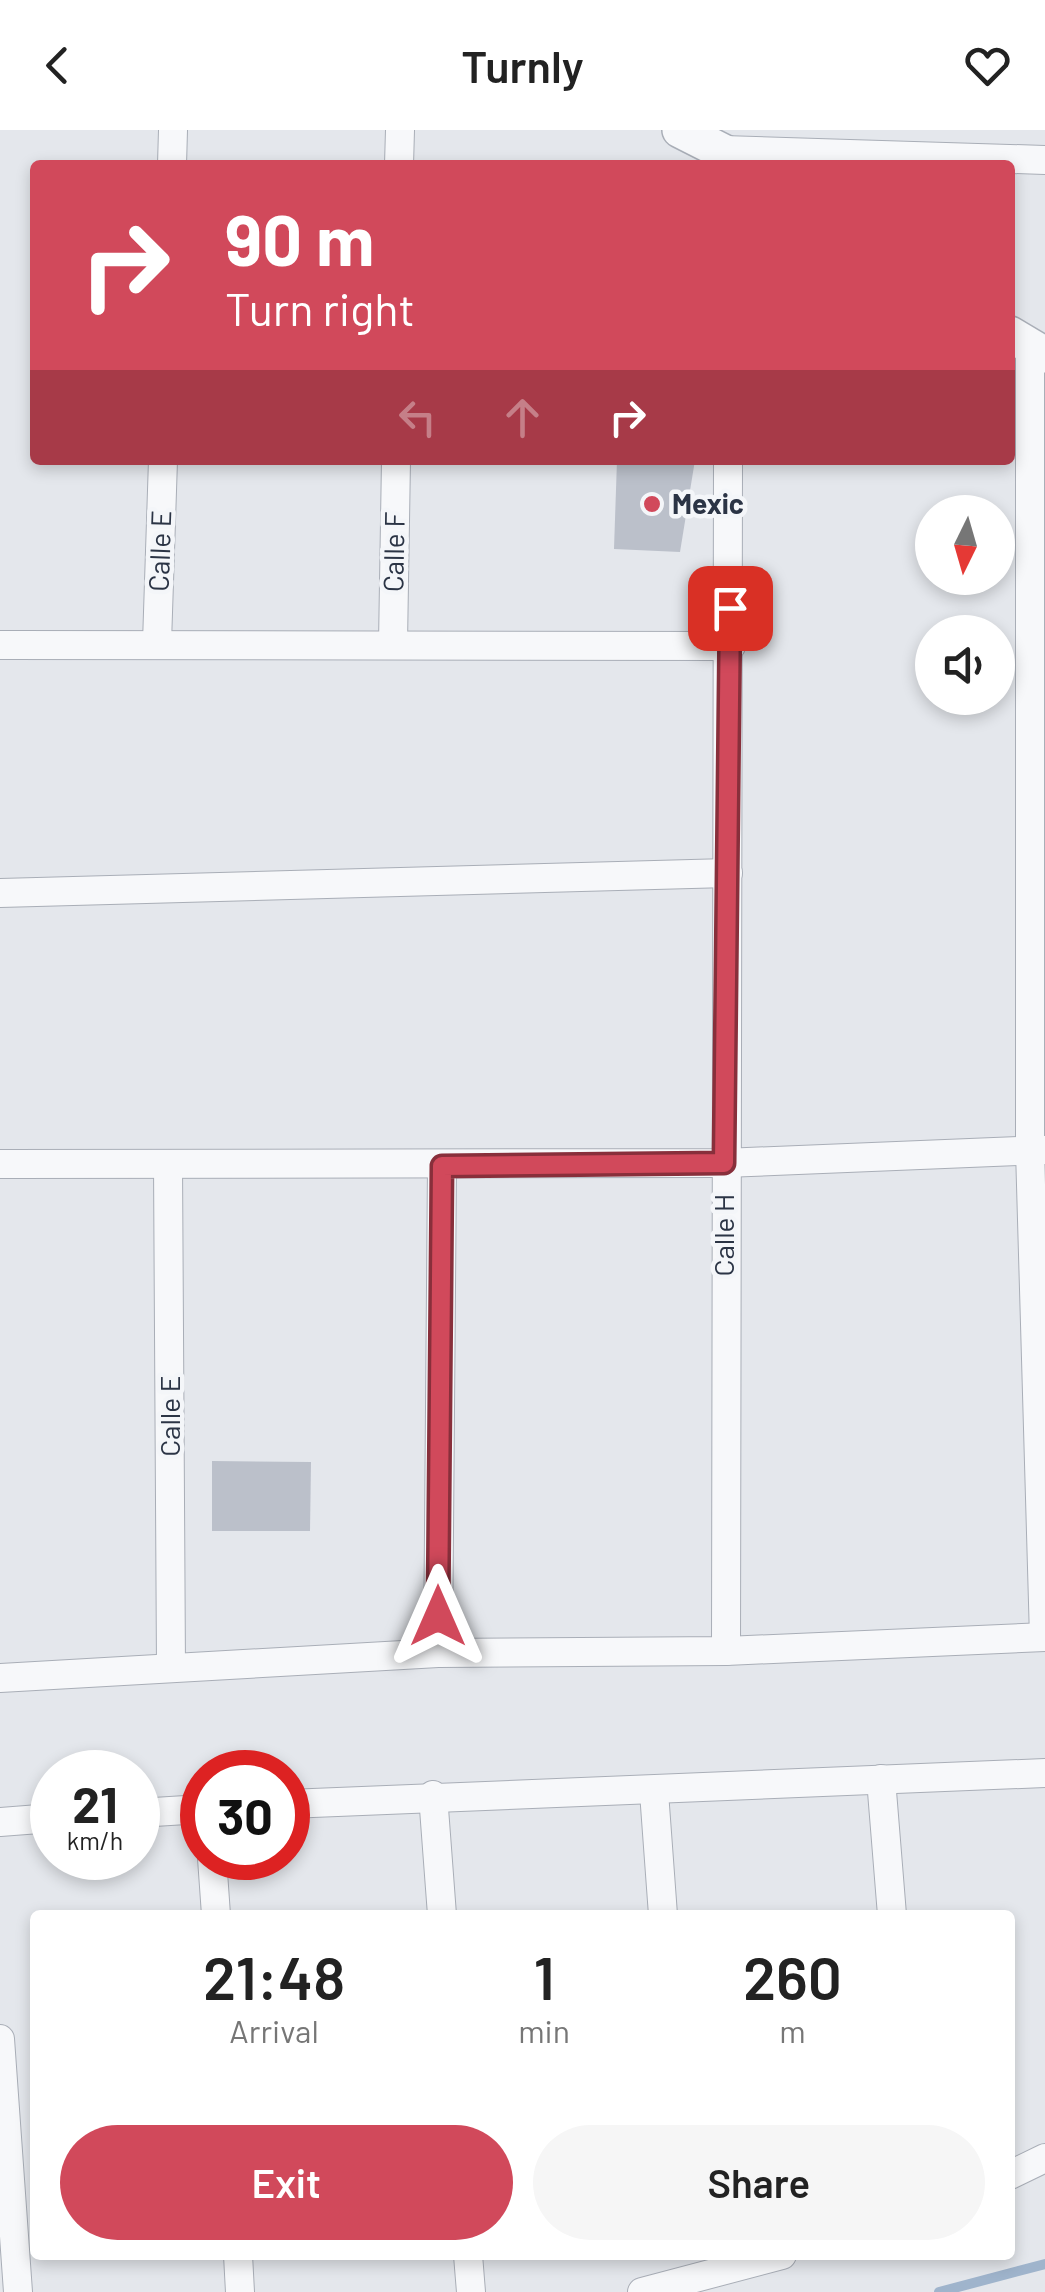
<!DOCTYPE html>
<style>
:root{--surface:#fff;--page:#f6f6f6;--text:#222;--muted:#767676;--accent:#d1495b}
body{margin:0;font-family:Barlow,sans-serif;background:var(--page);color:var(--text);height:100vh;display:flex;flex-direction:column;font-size:38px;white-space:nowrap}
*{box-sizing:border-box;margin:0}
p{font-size:32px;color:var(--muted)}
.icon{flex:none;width:55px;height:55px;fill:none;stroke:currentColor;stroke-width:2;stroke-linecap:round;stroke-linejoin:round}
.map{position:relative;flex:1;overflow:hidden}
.details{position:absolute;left:30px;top:1780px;width:985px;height:350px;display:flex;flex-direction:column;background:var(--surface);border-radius:10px;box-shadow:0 5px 15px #0003}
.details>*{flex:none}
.top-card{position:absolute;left:30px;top:30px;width:985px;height:305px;border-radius:10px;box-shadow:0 5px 15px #0003;background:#d1495b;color:#fff;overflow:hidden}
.needle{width:65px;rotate:185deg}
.controls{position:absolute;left:915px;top:365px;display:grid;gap:20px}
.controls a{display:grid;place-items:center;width:100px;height:100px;border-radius:50%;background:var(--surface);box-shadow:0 5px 15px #0003;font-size:50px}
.speed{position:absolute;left:30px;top:1620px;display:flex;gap:20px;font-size:50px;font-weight:700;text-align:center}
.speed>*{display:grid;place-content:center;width:130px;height:130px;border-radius:50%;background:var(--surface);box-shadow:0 5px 15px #0003;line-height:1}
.speed small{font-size:25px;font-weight:400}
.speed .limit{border:15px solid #d22;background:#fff;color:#111}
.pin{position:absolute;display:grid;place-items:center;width:85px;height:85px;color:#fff;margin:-42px;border-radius:20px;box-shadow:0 5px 15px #0006}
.me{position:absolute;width:110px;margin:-55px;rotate:0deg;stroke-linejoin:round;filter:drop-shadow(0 0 8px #0008)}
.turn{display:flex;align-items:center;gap:35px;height:210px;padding:0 30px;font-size:45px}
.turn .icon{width:130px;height:130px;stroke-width:2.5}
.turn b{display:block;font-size:70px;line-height:85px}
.lanes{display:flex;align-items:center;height:95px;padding:0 30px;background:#0003;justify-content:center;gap:50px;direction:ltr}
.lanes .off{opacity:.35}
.eta{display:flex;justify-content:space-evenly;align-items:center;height:170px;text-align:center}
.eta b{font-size:60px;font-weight:600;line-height:70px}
.primary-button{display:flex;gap:20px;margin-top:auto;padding:20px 30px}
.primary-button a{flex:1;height:115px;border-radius:60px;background:var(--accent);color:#fff;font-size:40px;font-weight:600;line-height:115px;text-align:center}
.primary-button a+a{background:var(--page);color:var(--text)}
header{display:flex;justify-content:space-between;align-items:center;height:130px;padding:0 30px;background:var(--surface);font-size:45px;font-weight:600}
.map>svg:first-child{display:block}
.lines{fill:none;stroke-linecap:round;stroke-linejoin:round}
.stream{stroke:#9fb4cc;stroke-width:10}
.building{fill:#bbc0ca}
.minor-casing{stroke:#a9aeb7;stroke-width:30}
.tertiary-casing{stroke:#a9aeb7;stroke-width:38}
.minor{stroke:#f7f8fa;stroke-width:28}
.tertiary{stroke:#f7f8fa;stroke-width:35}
.route-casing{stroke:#882f3b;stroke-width:25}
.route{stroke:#d1495b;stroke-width:18}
.poi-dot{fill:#d1495b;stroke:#f4f6f9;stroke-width:4}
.labels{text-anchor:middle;stroke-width:9;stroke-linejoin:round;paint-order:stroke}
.poi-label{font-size:28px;font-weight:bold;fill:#2b3445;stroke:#f4f6f9;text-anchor:start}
.street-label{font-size:28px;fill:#2b3445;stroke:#f4f6f9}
</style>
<header><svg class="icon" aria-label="back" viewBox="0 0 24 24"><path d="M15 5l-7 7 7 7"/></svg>Turnly<svg class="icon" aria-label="heart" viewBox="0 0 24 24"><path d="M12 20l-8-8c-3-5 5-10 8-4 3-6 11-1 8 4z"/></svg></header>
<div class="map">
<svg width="1045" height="2162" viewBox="0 0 1045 2162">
<rect width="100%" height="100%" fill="#e4e7ec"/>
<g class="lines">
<!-- stream -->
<polyline class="stream" points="939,2162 1045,2134"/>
</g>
<!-- building -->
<g class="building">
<polygon points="617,330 695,330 680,422 614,419"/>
<polygon points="212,1331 311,1332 310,1401 212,1401"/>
</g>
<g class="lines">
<!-- minor casing -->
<g class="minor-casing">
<g id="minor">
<polyline points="723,20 1045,30"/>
<polyline points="172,35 173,0"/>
<polyline points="399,35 400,0"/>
<polyline points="1030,217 1030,1020 1044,1507"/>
<polyline points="157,513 163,330"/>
<polyline points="393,514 396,330"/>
<polyline points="0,515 731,516"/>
<polyline points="0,763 728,743"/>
<polyline points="0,1034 724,1033 1045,1020"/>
<polyline points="168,1034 171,1538"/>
<polyline points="726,1521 728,330"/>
<polyline points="438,1523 442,1035"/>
<polyline points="0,1548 438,1523 726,1521 1045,1507"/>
<polyline points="881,1649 892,1785"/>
<polyline points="654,1662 663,1785"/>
<polyline points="433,1665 442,1785"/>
<polyline points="288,1674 1045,1643"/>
<polyline points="138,1683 202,1679"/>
<polyline points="0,1692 52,1688"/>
<polyline points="212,1728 216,1785"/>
<polyline points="0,1909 18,2162"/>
<polyline points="1010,2045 1045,2028"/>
<polyline points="238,2125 240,2162"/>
<polyline points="468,2125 471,2162"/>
<polyline points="642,2162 782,2125"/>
</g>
</g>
<!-- tertiary casing -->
<g class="tertiary-casing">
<g id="tertiary">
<polyline points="680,0 749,35"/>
<polyline points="1010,204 1045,225"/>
</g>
</g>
<!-- minor -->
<use href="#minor" class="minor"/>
<!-- tertiary -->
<use href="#tertiary" class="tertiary"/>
</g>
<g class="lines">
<!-- route casing -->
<g class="route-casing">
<polyline id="route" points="438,1486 442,1036 724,1033 730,478"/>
</g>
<!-- route -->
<use href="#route" class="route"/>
</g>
<!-- markers -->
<circle class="poi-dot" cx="652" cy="374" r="10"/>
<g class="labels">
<!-- poi labels -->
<g class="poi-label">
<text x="672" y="384">Mexic</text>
</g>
<!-- street labels -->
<g class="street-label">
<text transform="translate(160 421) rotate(-88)" y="10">Calle E</text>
<text transform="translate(394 422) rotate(-89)" y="10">Calle F</text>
<text transform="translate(724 1105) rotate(-90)" y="10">Calle H</text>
<text transform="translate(170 1286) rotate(-90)" y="10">Calle E</text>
</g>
</g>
</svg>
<div class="controls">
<a><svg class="needle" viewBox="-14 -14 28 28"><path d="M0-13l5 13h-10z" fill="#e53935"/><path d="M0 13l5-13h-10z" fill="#767676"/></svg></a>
<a><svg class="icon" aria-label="sound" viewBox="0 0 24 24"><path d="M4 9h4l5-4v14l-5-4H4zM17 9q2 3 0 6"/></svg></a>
</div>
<div class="speed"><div>21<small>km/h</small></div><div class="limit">30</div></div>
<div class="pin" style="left:730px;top:478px;background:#d93025"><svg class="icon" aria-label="arrive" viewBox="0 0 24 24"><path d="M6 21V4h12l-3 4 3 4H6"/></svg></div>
<svg class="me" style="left:438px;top:1486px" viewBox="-20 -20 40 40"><path d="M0-17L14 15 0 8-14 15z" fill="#d1495b" stroke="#fff" stroke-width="4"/></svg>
<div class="top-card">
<div class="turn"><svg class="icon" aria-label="right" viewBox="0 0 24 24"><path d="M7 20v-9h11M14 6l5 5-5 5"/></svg><div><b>90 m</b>Turn right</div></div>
<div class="lanes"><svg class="icon off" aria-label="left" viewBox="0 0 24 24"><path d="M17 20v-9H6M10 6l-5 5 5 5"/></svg><svg class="icon off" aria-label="ahead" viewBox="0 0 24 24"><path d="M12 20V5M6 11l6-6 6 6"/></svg><svg class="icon" aria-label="right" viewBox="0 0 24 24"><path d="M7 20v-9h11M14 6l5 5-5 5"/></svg></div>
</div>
<section class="details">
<div class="eta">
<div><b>21:48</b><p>Arrival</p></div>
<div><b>1</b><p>min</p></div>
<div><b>260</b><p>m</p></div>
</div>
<div class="primary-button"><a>Exit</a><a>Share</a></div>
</section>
</div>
